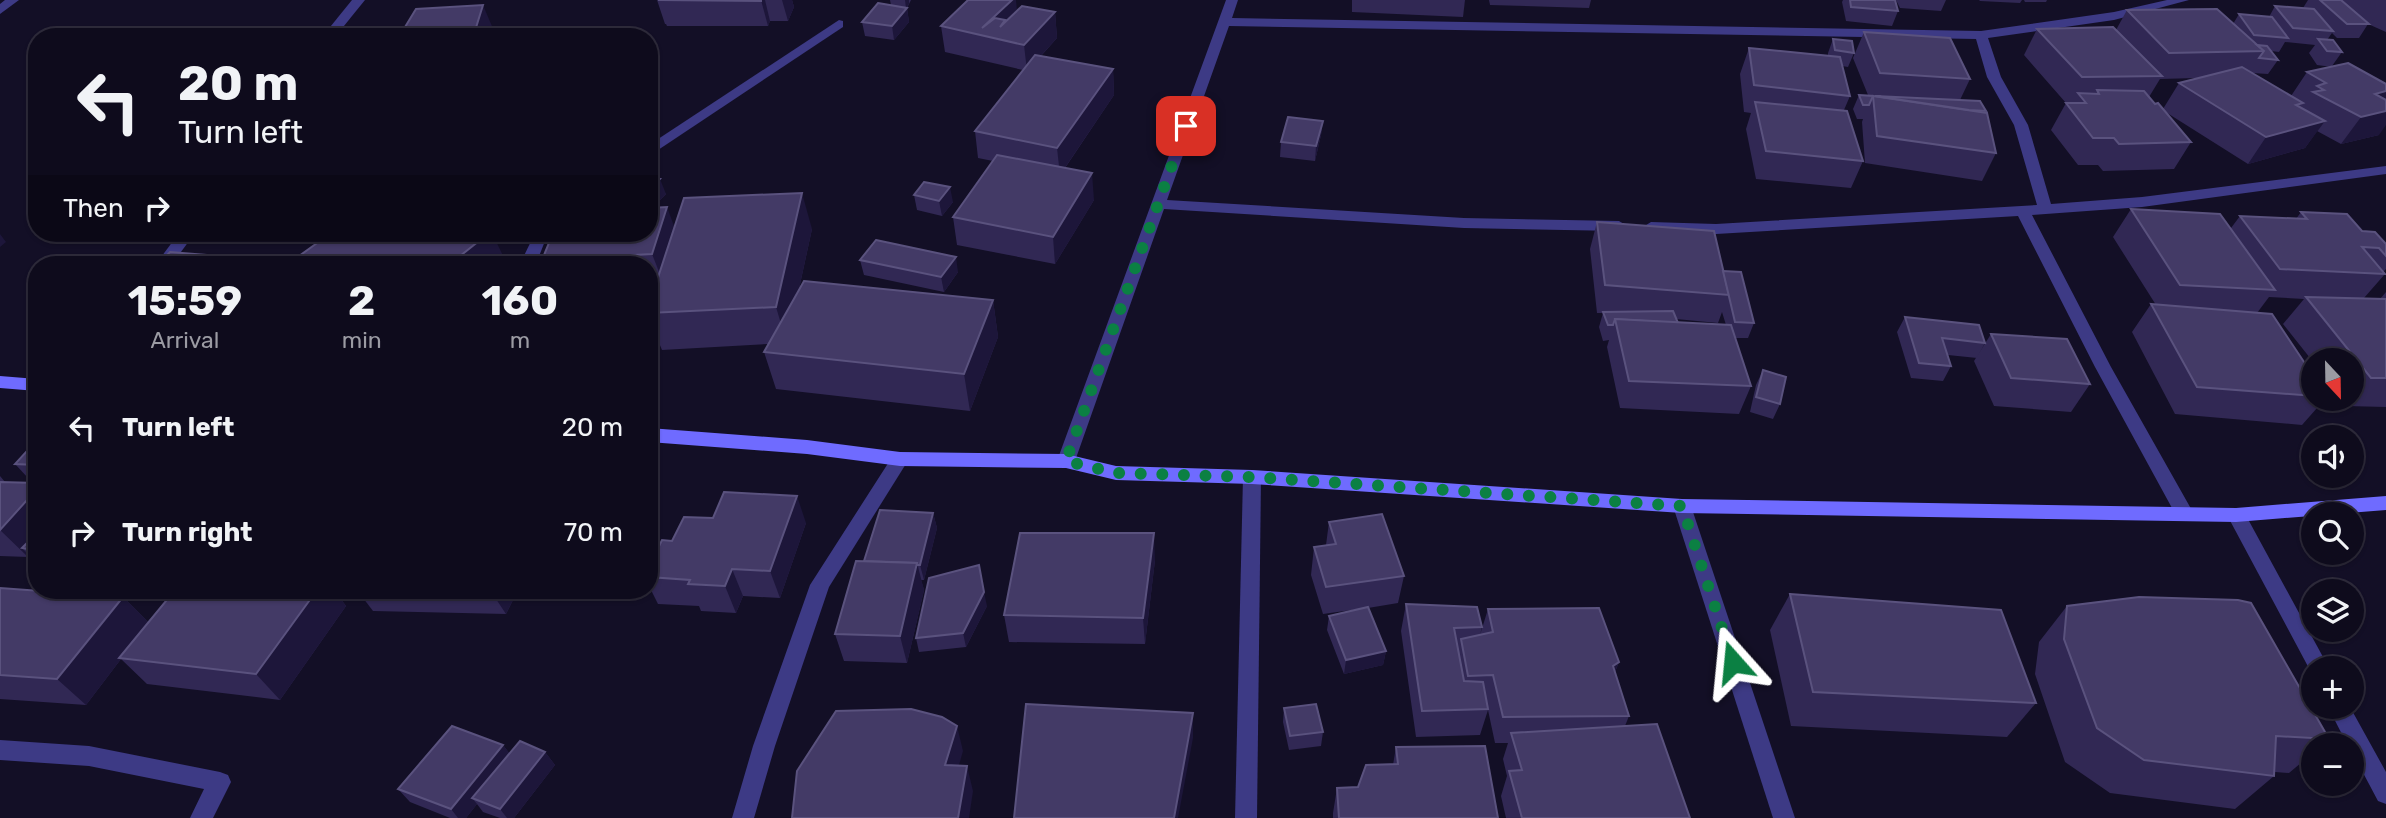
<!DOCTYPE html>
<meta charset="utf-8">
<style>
:root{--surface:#0e0b1c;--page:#1c1929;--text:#f1f3f6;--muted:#9b9ba3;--line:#2e2b3b}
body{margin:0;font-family:Rubik,sans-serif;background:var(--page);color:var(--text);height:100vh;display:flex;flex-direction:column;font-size:26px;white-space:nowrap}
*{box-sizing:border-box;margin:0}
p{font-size:23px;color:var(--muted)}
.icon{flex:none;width:38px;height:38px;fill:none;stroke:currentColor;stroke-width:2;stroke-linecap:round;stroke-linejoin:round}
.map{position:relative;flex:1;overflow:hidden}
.sheet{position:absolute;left:28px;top:256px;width:630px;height:343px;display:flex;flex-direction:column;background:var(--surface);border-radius:28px;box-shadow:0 2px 5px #0004,0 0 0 2px var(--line)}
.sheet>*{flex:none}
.banner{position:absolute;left:28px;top:28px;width:630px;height:214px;border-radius:28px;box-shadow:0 2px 5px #0004,0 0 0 2px var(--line);background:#0e0b1c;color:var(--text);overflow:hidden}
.needle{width:46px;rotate:158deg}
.controls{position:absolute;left:2301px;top:348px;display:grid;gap:14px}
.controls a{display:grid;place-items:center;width:63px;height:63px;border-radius:50%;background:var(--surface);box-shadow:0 2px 5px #0004,0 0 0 2px var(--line);font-size:35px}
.pin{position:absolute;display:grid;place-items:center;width:60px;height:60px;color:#fff;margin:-30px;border-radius:14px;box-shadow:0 4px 10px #0006}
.me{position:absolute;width:77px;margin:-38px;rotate:342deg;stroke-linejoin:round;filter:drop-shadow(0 0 5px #0008)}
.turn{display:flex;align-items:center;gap:24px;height:147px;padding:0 35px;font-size:32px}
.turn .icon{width:91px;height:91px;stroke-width:2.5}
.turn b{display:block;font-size:49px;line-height:60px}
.then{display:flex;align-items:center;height:66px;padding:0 35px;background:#0003;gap:14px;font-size:26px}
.eta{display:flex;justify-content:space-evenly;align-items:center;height:119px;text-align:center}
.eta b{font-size:42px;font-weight:700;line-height:49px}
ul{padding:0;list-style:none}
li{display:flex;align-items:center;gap:21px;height:105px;padding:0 35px}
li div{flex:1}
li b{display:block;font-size:26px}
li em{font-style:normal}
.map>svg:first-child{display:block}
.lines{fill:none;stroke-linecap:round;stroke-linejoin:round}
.minor{fill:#3d3a85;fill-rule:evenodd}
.secondary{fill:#6f6bff;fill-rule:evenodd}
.wall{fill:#312854;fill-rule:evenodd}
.shaded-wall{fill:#1d163a}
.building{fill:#433a66;stroke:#5a527e;stroke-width:2}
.route{stroke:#0b8043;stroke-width:12;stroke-dasharray:0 21.6}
</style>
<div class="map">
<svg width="2386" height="818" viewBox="0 0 2386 818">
<rect width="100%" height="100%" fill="#130f26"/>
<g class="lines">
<!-- minor -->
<g class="minor">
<polygon points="5,0 19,0 0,14 0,4"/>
<polygon points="352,0 365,0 335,37 322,37"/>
<polygon points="1226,0 1238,0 1232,18 1981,31 2114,12 2167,0 2189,0 2114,20 1988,38 2001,77 2028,125 2051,204 2142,197 2386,166 2386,174 2142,207 2032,215 2111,367 2194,514 2192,519 2185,521 2178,519 2095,367 2018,216 1716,234 1651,232 1643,227 1651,222 1716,224 2037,205 2014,125 1987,77 1976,39 1229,26 1167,200 1464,218 1619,221 1627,226 1619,231 1464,228 1164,209 1075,461 1072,466 1060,466 1057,461"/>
<polygon points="839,20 843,21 843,27 649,156 649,145"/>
<polygon points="179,233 195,233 172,264 156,264"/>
<polygon points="535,233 552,233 545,241 536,264 520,264"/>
<polygon points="900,452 906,454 909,459 829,587 775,746 754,818 732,818 753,746 810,585 894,454"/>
<polygon points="1252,470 1258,472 1261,477 1257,818 1235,818 1243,477 1246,472"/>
<polygon points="1682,499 1689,501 1691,506 1795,818 1773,818 1673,506 1675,501"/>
<polygon points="2236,508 2243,510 2329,668 2314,668 2312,674 2227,515 2229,510"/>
<polygon points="2328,707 2350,707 2386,772 2386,804 2378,801 2352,752 2352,746 2348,746"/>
<polygon points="0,740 89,746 220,772 228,775 231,782 213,818 190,818 204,789 89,766 0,760"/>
</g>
<!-- secondary -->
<g class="secondary">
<polygon points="0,376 37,379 37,391 0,388"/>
<polygon points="649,428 807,440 900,452 1066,454 1116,466 1252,470 1682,499 2236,508 2386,496 2386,510 2236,522 1682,513 1252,484 1116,480 1066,468 900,466 807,454 649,442"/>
</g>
</g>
<!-- wall -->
<g class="wall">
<polygon points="657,0 792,0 794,7 788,21 770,21 768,26 667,26 666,24 665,24"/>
<polygon points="890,0 911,0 907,8 909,22 894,40 865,36 862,22 891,5"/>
<polygon points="1352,0 1465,0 1463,17 1352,12"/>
<polygon points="1489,0 1591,0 1589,8 1490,5"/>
<polygon points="1843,0 1895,0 1898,11 1892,26 1846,21 1842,2"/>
<polygon points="1896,0 1946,0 1941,11 1900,8"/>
<polygon points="1979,0 2022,0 2020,3 1980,1"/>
<polygon points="2024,0 2047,0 2046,2 2025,2"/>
<path d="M 2308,0 L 2386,0 L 2386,32 L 2368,24 L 2359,38 L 2337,38 L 2332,33 L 2327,40 L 2342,52 L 2332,66 L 2379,135 L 2341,144 L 2317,131 L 2305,148 L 2248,164 L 2164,111 L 2191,142 L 2174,169 L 2103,171 L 2098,165 L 2078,165 L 2051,130 L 2066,103 L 2024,55 L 2037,29 L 2116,30 L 2127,10 L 2233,24 L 2239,14 L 2269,17 L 2275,6 L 2303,8 ZM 2285,42 L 2315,45 L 2309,53 L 2317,65 L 2332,67 L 2307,72 L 2291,96 L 2252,73 L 2268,74 L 2278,60 L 2271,51 L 2279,52 ZM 2197,78 L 2179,83 L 2163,109 L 2155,104 L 2149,97 L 2160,79 Z"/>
<polygon points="1017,11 1055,12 1057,38 1041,56 1113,69 1114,95 1065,168 1094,200 1055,264 957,245 953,217 993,161 978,158 975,131 1023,70 945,52 941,26"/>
<polygon points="494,31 492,37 399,37"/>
<polygon points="1864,32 1970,79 1960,100 1986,111 1985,112 1996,153 1982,181 1865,163 1862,122 1863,119 1857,119 1853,109 1859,95 1868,95 1853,58"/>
<polygon points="1833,39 1854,53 1848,67 1842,66 1850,96 1844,110 1863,161 1851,188 1756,179 1746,129 1751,113 1744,112 1740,74 1749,48 1828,56 1828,53"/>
<polygon points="1323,121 1321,135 1315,161 1280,157 1281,142"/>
<polygon points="649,177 666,194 653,207 674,228 812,229 799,289 993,300 998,337 970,411 776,389 764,352 768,344 662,350 649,319 649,305 657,282 649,282 649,264 544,264 542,260 649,233"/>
<polygon points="914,195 953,202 942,216 917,210"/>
<polygon points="2131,209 2231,228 2240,216 2296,219 2301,212 2362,231 2386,244 2386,269 2383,272 2385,274 2364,298 2380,299 2386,292 2386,407 2346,406 2341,399 2352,399 2352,360 2314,360 2314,363 2283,324 2304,299 2269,297 2257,313 2314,377 2314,399 2325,399 2302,425 2175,414 2132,332 2151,304 2156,305 2113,237"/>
<path d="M 1597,222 L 1723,271 L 1754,323 L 1748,338 L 1735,338 L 1751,386 L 1739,414 L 1620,408 L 1607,347 L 1609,340 L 1603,341 L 1599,327 L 1603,313 L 1597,313 L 1590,249 ZM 1722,312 L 1726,325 L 1678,323 L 1676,319 L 1718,323 Z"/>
<polygon points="860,260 958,272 944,292 864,275"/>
<polygon points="1905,317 1985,343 1977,358 1948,355 1951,366 1943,381 1911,378 1897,332"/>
<polygon points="1991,334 2090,384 2071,412 1994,406 1974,361"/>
<polygon points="1763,370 1780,404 1773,419 1750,412 1756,385"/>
<polygon points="37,440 37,479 29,479 15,464"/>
<polygon points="0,476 5,482 37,483 37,563 30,556 28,557 0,556"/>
<polygon points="933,513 937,528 924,580 921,580 924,590 907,663 844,661 835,634 864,561"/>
<polygon points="1329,522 1404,576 1398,603 1368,608 1386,651 1383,665 1344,674 1327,630 1329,616 1359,609 1323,614 1311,575 1314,547 1326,545"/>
<polygon points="806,523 780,598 743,596 736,613 701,611 699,606 658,604 649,586 649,567 672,541"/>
<polygon points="1155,560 1145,644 1009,642 1004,615"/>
<polygon points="0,588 123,597 148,622 170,596 132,590 334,590 346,606 280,700 147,684 121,659 86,705 0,699"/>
<polygon points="357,590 518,590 506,614 373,611"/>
<polygon points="1790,594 2036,703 2007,737 1791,726 1770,630"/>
<polygon points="1406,604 1482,627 1480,635 1488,609 1619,662 1615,672 1629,716 1625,726 1690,818 1506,818 1501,796 1507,776 1503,759 1508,743 1495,743 1488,710 1480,735 1416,737 1401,631"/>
<polygon points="987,606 966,647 919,652 916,638"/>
<polygon points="2067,606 2329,739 2321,746 2314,746 2314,752 2289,773 2275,772 2274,776 2235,809 2110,793 2065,762 2035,674 2039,642"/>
<polygon points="1284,708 1323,732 1321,746 1289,750 1283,722"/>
<polygon points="503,745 509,753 545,752 555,765 514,818 500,818 483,812 477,804 466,818 450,818 410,802 398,789"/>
<polygon points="1396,747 1498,818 1333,818 1333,813 1337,788 1358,787 1393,765"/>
</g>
<!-- shaded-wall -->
<g class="shaded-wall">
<polygon points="761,0 765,0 770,21 768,26"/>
<polygon points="782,0 792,0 794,7 788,21"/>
<polygon points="905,0 909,0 909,4 906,8"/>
<polygon points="1012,0 1016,0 1018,22 982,28"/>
<polygon points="483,5 494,31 492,37 475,37 474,34"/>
<polygon points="907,8 909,22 894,40 892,26"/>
<polygon points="1055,12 1057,38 1027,71 1024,45"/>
<polygon points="1113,69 1114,95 1060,175 1057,148"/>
<polygon points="2386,91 2386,125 2379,135 2341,144 2361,117 2375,94"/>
<polygon points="1323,121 1321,135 1315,161 1316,146"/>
<polygon points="2325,121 2305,148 2248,164 2266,137"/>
<polygon points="1092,173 1094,200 1055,264 1053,237"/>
<polygon points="660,179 666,194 651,209 649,204 649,190"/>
<polygon points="950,187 953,202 942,216 939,201"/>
<polygon points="802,193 812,229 787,344 776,307"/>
<polygon points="667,207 677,234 663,282 652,254"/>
<polygon points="489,233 492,233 507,264 450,264"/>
<polygon points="0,234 6,242 0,247"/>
<polygon points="956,257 958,272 944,292 941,277"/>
<polygon points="993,300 998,337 970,411 964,374"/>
<polygon points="37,489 37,547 22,548 30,556 28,557 0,530"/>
<polygon points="797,496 806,523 780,598 770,571"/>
<polygon points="933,513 937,528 924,580 920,565"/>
<polygon points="1154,533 1155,560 1145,644 1143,618"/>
<polygon points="917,563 924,590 907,663 900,636"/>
<polygon points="732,569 743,596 736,613 725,586"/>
<polygon points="317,590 334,590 346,606 280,700 256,674"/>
<polygon points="490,590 518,590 506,614"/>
<polygon points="984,592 987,606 966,647 963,633"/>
<polygon points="123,597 149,623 119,658 121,659 86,705 57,679"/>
<polygon points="1386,651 1383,665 1344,674 1346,660"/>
<polygon points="1619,662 1608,688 1613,666"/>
<polygon points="1193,713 1193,738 1178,818 1174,818"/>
<polygon points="957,726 963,751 952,790 945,765"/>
<polygon points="503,745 514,759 472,798 477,804 466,818 458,818 451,809"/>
<polygon points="545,752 555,765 514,818 507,818 500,809"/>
<polygon points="967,766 973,791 969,818 958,818"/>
</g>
<!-- building -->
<g class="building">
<polygon points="658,0 761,0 761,1"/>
<polygon points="968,0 1012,0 982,28 995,18 1005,20 1000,27 1022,6 1055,12 1024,45 941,26"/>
<polygon points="1850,0 1895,0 1898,11 1851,7"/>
<polygon points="2320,0 2341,0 2369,24 2347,24"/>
<polygon points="878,3 907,8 892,26 862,22"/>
<polygon points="483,5 474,34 436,37 399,37 416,9"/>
<polygon points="2275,6 2314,9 2333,31 2293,28"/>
<polygon points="2217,9 2264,51 2169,53 2127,10"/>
<polygon points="2239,14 2272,17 2288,38 2254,35"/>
<polygon points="2113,27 2162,76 2082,77 2037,29"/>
<polygon points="1864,32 1950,38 1970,79 1880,73"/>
<polygon points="1833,39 1852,41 1854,53 1835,50"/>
<polygon points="2318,39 2333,40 2342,52 2327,51"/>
<polygon points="2257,45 2267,46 2278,60 2259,58 2264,51"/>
<polygon points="1749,48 1840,57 1850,96 1754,85"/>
<polygon points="1035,55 1113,69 1057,148 975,131"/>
<polygon points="2348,63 2386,84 2386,91 2375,94 2386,100 2386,111 2361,117 2313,92 2324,90 2317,86 2326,83 2307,72"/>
<polygon points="2242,67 2303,103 2296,105 2325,121 2266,137 2179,83"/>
<polygon points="2097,90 2144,91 2155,104 2158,103 2191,142 2119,144 2114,138 2093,138 2066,103 2086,103 2078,93 2099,94"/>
<polygon points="1859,95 1873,96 1869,105 1863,105"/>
<polygon points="1873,96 1987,113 1996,153 1877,136"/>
<polygon points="1875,96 1980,101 1986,111 1969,110"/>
<polygon points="1755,102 1847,111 1863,161 1766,151"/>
<polygon points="1288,117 1323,121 1316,146 1281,142"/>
<polygon points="997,155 1092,173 1053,237 953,217"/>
<polygon points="649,177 660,179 649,190"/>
<polygon points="924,182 950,187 939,201 914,195"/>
<polygon points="802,193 776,307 649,313 649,305 684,198"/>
<polygon points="667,207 652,254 542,260 553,233 649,233 649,208"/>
<polygon points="2131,209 2220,214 2275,290 2180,285"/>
<polygon points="2301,212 2347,214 2362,231 2375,232 2386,244 2386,256 2379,248 2362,247 2385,274 2280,269 2240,216 2307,219"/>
<polygon points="1597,222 1714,231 1729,295 1605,285"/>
<polygon points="331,233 489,233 450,264 288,264"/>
<polygon points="876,240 956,257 941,277 860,260"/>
<polygon points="170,252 269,260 265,264 158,264"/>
<polygon points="1723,271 1741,272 1754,323 1735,322"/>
<polygon points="804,281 993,300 964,374 764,352"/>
<polygon points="2306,297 2386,299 2386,378 2371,378"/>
<polygon points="2151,304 2272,314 2314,377 2314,396 2197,387"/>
<polygon points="1673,311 1678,323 1615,319 1613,325 1608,325 1603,312"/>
<polygon points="1905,317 1979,325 1985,343 1942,338 1951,366 1919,363"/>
<polygon points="1615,319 1731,325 1751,386 1629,381"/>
<polygon points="1991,334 2067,339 2090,384 2011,378"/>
<polygon points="1763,370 1786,377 1780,404 1756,397"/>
<polygon points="37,440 37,465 15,464"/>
<polygon points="0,482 37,483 37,489 0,530"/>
<polygon points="724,492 797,496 770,571 732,569 725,586 688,584 690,580 649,577 649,567 662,540 672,541 684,517 713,518"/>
<polygon points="880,510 933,513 920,565 917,565 917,563 864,561"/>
<polygon points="1382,514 1404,576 1326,587 1314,547 1336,544 1329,522"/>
<polygon points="37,533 37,551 22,548"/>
<polygon points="1020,533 1154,533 1143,618 1004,615"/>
<polygon points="856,561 917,563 900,636 835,634"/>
<polygon points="979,565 984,592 963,633 916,638 929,578"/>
<polygon points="0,588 123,597 57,679 0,675"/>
<polygon points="175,590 317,590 256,674 119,658"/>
<polygon points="1790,594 2001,610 2036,703 1813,692"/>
<polygon points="2139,597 2238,600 2251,603 2329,739 2276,736 2274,776 2144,760 2097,728 2064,639 2067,606"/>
<polygon points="1406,604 1477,607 1482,627 1454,628 1464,681 1483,682 1488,709 1422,711"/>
<polygon points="1368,607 1386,651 1346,660 1329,616"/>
<polygon points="1599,608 1619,662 1613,666 1629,716 1503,717 1493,675 1468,676 1461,639 1493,632 1488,609"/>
<polygon points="1026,704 1193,713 1174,818 1014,818"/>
<polygon points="1316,704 1323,732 1290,736 1284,708"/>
<polygon points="911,709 942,717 957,726 945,765 967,766 958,818 792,818 797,771 836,711"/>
<polygon points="1657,724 1690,818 1522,818 1509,771 1522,770 1511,733"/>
<polygon points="452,726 503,745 451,809 398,789"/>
<polygon points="520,741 545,752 500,809 472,798"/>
<polygon points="1485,746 1498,818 1339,818 1337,788 1358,787 1366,765 1398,764 1396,747"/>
</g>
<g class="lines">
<!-- route -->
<polyline class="route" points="1186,126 1066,461 1116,473 1252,477 1682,506 1733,662"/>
</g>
</svg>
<div class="controls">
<a><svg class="needle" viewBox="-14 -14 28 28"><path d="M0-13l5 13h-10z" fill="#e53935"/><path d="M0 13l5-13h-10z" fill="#9b9ba3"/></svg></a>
<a><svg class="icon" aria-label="sound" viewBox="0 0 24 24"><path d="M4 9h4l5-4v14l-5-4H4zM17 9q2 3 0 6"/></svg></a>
<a><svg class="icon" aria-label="search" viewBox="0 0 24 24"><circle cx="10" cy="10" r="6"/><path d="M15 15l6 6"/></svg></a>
<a><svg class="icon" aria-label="layers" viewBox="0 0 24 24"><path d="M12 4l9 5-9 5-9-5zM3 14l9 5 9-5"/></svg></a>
<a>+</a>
<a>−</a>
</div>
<div class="pin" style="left:1186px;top:126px;background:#d93025"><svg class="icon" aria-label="arrive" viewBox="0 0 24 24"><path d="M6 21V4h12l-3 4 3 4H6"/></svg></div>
<svg class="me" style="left:1733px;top:662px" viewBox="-20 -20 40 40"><path d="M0-17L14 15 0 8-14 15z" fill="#0b8043" stroke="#fff" stroke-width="4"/></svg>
<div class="banner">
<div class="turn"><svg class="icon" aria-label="left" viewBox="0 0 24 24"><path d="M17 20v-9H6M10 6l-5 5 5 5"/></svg><div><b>20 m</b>Turn left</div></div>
<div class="then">Then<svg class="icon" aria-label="right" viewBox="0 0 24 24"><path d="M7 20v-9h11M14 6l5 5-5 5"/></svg></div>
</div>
<section class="sheet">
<div class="eta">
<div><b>15:59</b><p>Arrival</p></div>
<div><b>2</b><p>min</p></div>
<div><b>160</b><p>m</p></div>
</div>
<ul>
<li><svg class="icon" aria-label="left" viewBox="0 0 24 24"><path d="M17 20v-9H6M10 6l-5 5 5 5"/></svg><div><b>Turn left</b></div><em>20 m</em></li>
<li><svg class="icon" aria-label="right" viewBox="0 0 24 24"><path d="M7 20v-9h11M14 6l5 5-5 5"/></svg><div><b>Turn right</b></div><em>70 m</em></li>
</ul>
</section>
</div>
